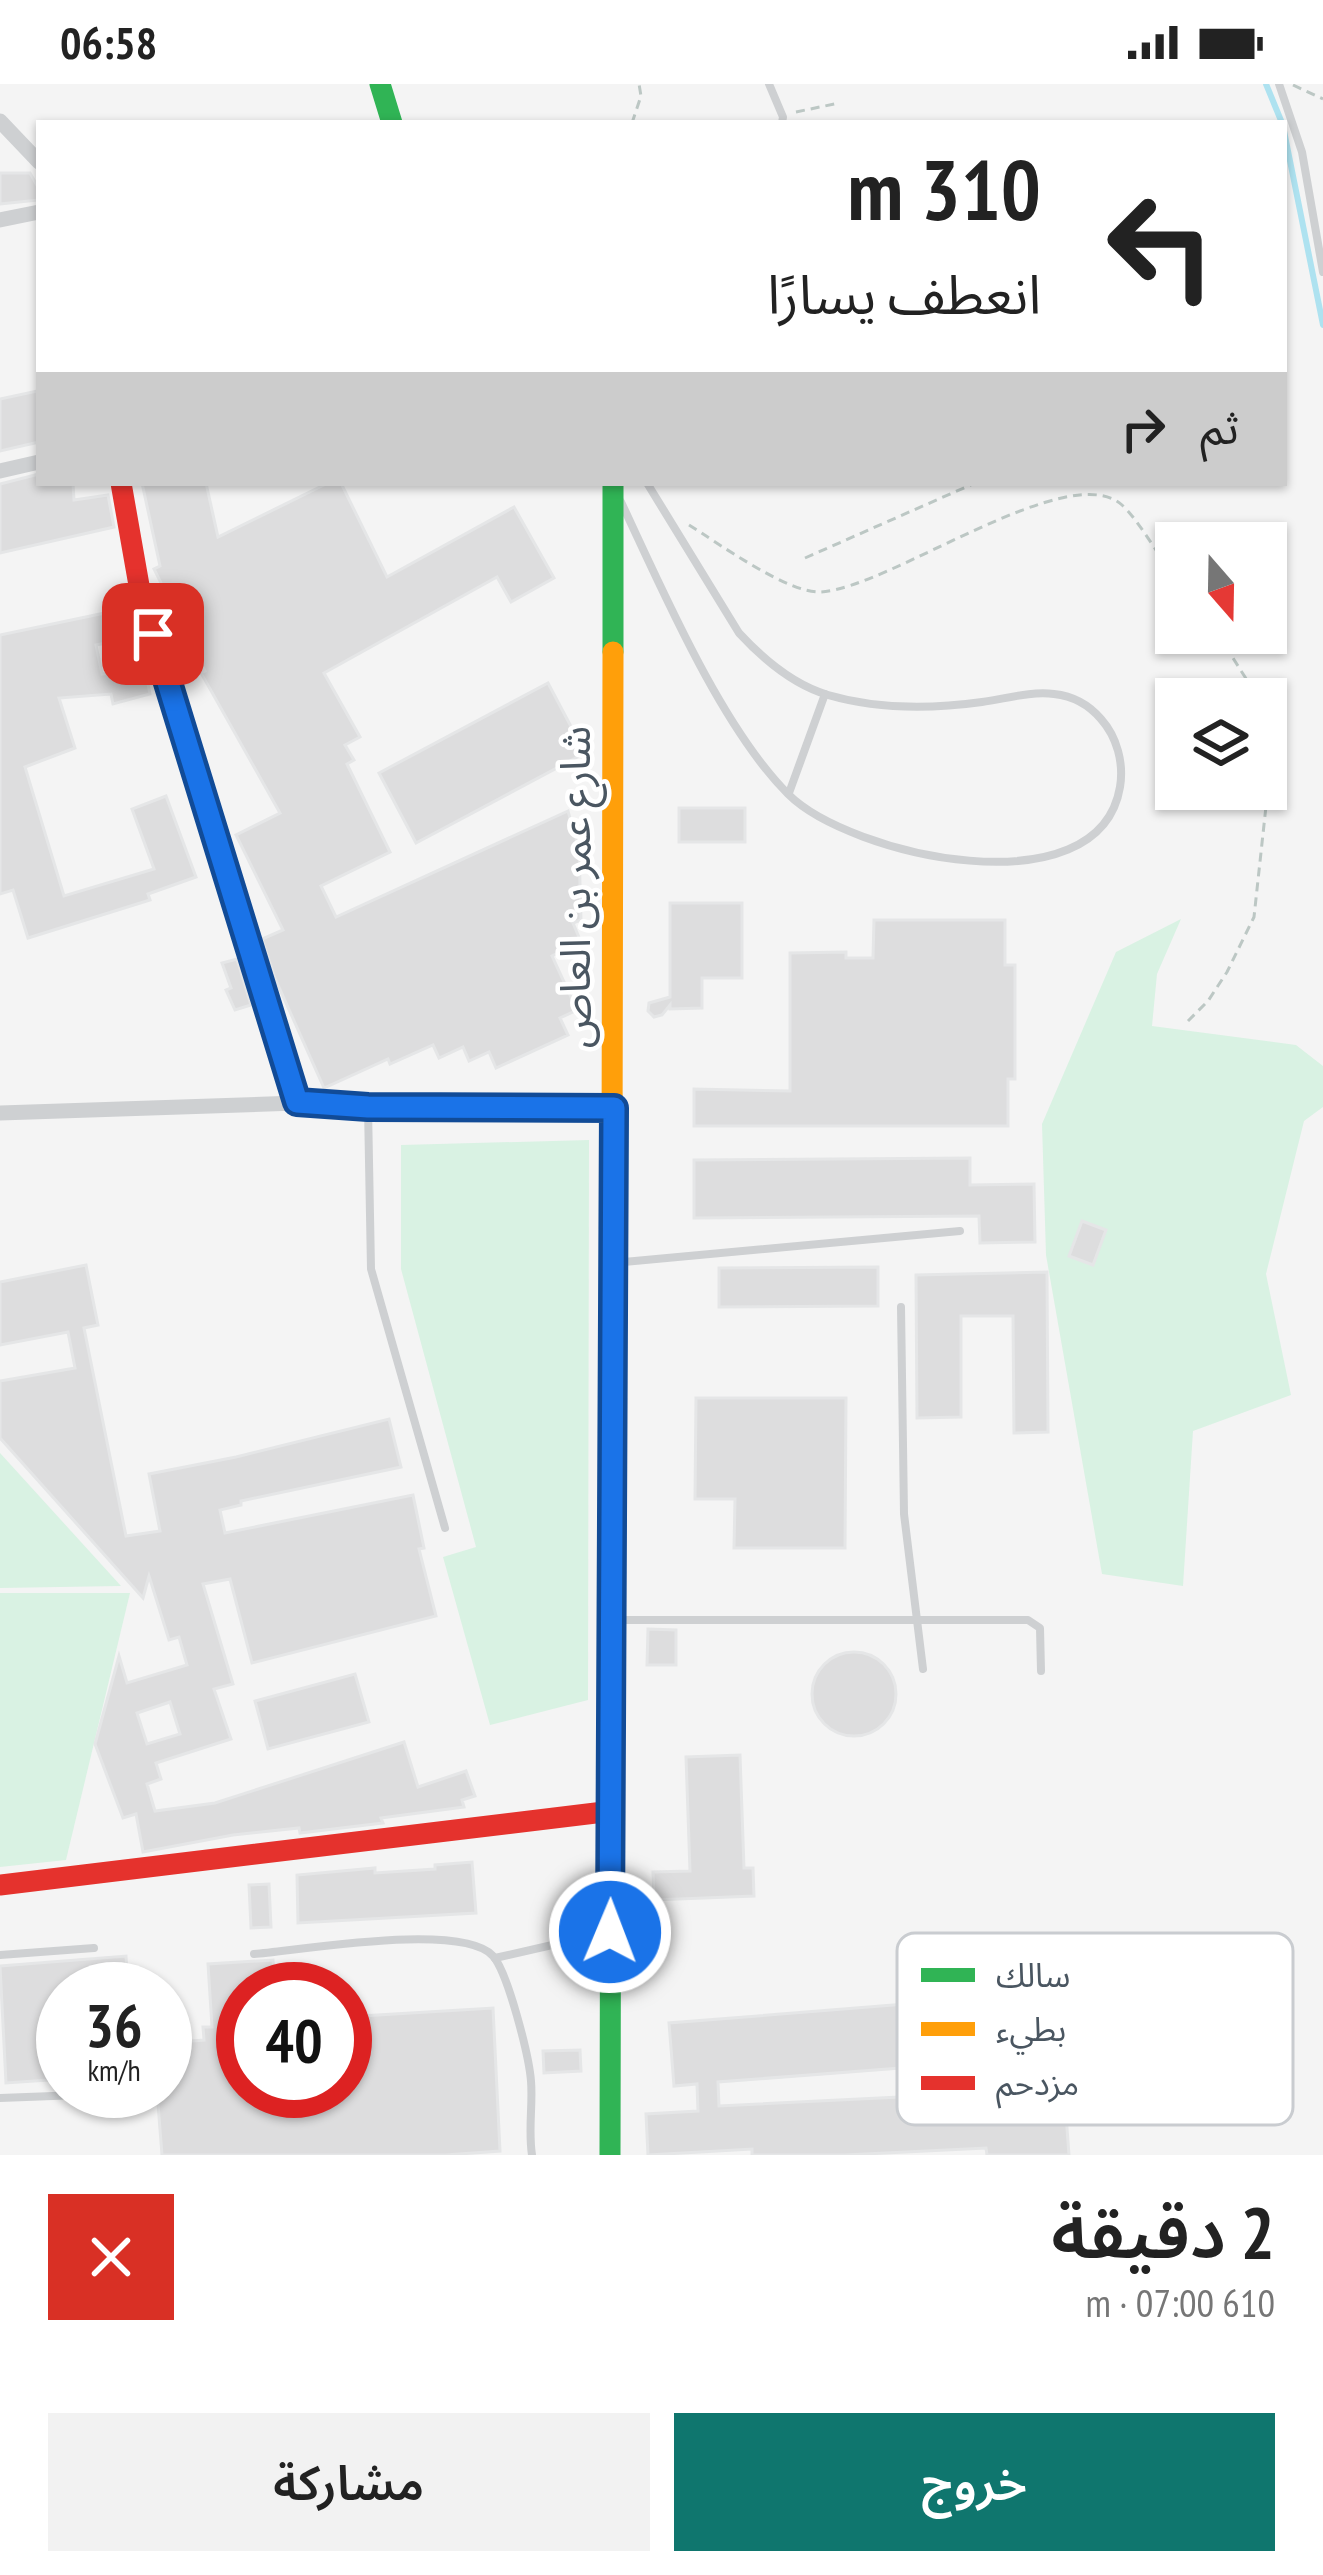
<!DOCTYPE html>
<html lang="ar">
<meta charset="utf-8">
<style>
:root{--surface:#fff;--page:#f2f2f2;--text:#222;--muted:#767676;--accent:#0f766e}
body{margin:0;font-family:"PT Sans Narrow","Noto Sans Arabic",sans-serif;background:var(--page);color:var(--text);direction:rtl;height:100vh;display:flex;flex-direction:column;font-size:45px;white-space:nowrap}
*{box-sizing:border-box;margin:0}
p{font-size:39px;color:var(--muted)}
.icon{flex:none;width:66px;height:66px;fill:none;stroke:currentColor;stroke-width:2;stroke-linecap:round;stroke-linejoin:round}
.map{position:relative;height:2071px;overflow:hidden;direction:ltr}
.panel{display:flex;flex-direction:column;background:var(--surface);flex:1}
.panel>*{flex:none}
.hud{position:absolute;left:36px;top:36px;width:1251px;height:366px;border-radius:0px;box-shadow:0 3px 9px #0004;direction:rtl;background:#fff;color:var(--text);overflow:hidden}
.needle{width:78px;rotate:160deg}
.controls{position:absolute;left:1155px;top:438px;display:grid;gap:24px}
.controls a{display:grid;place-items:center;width:132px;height:132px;border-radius:0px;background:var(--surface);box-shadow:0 3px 9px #0004;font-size:60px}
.speed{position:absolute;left:36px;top:1878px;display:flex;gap:24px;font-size:60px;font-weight:700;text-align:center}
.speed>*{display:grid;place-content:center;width:156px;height:156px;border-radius:50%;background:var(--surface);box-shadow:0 3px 9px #0004;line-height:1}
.speed small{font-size:30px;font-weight:400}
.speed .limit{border:18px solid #d22;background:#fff;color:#111}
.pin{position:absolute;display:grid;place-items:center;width:102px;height:102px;color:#fff;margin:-51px;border-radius:24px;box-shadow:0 6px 18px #0006}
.me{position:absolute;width:132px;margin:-66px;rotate:1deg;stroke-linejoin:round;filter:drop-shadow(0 0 9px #0008)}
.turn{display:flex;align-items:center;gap:42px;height:252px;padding:0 48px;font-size:54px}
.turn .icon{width:156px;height:156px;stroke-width:2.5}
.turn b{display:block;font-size:84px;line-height:102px}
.then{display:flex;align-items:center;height:114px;padding:0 48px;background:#0003;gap:24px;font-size:45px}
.round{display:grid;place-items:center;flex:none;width:126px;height:126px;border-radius:0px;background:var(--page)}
.headline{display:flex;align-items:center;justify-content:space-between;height:204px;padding:0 48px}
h1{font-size:72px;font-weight:600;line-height:90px}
.action{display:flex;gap:24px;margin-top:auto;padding:24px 48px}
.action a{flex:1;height:138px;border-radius:0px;background:var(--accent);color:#fff;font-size:48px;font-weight:600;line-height:138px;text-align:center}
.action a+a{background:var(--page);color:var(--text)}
.status{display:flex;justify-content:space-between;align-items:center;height:84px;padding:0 60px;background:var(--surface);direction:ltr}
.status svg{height:33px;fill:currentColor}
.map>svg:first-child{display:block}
.green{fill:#d9f2e3}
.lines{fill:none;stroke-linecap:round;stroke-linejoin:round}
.stream{stroke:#aee2f0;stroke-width:6}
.building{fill:#ddddde;stroke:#e5e6e7;stroke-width:3;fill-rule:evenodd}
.path{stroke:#bcc7c4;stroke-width:3;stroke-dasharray:9 6;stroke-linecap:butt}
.lane{stroke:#ced0d2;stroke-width:8}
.street{stroke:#ced0d2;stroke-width:15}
.fast{stroke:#30b455;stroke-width:21}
.slow{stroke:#ff9f0a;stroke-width:21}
.jam{stroke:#e5322d;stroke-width:21}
.route-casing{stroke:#114b97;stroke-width:30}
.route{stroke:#1a73e8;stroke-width:21}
.labels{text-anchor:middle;stroke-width:9;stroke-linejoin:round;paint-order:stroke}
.street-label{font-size:42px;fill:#4a5661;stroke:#fff}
.key{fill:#fff;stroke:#c9ccd0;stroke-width:3}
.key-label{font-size:33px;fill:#4a5661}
</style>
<div class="status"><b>06:58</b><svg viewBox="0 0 49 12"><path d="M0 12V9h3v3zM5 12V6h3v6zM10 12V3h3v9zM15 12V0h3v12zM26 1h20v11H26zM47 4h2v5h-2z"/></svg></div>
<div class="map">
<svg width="1323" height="2071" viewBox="0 0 1323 2071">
<rect width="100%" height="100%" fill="#f4f4f4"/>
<!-- green -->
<g class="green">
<polygon points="1181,835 1157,890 1152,942 1296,961 1323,982 1323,1023 1304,1037 1266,1190 1291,1311 1193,1347 1183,1502 1102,1490 1046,1171 1042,1040 1116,868"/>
<polygon points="589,1056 588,1616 490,1641 443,1473 476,1463 401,1185 401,1061"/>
<polygon points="0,1369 121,1502 0,1504"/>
<polygon points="0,1509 130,1509 66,1776 0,1783"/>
</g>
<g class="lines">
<!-- stream -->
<g class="stream">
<polyline points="1266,0 1282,39"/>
<polyline points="1284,47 1323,241"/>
</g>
</g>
<!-- building -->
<g class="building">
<polygon points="0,89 30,89 39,105 39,116 0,120"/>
<polygon points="37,307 39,358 0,367 0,315"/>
<polygon points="39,390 39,399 73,399 74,416 108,411 114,443 0,469 0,400"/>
<polygon points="142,399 206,399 218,453 328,399 341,399 387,493 514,423 554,494 511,518 497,493 324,589 360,653 345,661 354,676 347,680 390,768 321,802 336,833 568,727 579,765 581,836 573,839 581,858 552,872 577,926 560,934 568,951 496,984 489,968 469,977 463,963 439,974 433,961 390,980 388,975 324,1004 274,892 262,855 283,846 236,751 280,729 201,589 205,587 154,485 160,482"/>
<polygon points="126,512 137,553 96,561 102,590 132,585 133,591 146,591 150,610 113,620 111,610 59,614 75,664 25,683 64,812 154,785 132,725 166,712 196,793 148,810 150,816 28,854 13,806 0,810 0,551 114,527 112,514"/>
<polygon points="548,599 585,669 416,759 379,689"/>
<rect x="679" y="724" width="66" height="34"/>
<polygon points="670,819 742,819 742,894 702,894 702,924 670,925 670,921 662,931 654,933 648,927 649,919 670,913"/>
<polygon points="874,836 1005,836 1005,881 1015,881 1015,995 1008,995 1008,1042 694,1042 694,1005 790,1007 790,869 846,868 846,874 873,874"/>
<polygon points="237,875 251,921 235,926 226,906 231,904 222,879"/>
<polygon points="970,1074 970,1101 1034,1100 1035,1158 980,1159 979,1132 694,1134 694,1076"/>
<polygon points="1082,1137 1106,1146 1093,1181 1069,1172"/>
<path d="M 86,1181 L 98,1241 L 84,1244 L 126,1452 L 160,1447 L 149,1390 L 236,1373 L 389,1335 L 401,1383 L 241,1417 L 241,1421 L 220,1426 L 225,1449 L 413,1411 L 424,1464 L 419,1465 L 436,1532 L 252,1579 L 230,1495 L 203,1500 L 233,1600 L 214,1605 L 231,1655 L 156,1679 L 161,1695 L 147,1700 L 155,1727 L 215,1719 L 404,1658 L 418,1703 L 466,1687 L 475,1712 L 462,1716 L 464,1723 L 381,1734 L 383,1739 L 300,1749 L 299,1744 L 233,1751 L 143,1768 L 136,1730 L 123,1734 L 95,1660 L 119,1572 L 127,1599 L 187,1581 L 179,1553 L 169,1556 L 149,1492 L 143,1514 L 0,1354 L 0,1297 L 75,1284 L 68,1248 L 0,1261 L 0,1198 ZM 170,1618 L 180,1650 L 147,1660 L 137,1629 Z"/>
<polygon points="878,1183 878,1222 719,1223 719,1184"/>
<polygon points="1047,1188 1048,1348 1014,1349 1013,1232 961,1232 961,1333 917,1334 916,1191"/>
<polygon points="696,1314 846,1314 845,1464 734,1464 735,1415 695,1415"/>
<polygon points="648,1545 676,1546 676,1581 647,1581"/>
<circle cx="854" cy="1610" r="42"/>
<polygon points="355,1590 369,1638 268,1665 255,1617"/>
<polygon points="740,1671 744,1784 753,1784 754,1812 654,1816 653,1788 690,1787 686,1673"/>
<polygon points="472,1778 476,1829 298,1839 297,1791 375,1784 375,1789 435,1785 435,1781"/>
<polygon points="269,1800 271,1843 251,1844 249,1801"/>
<polygon points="126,1872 128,1905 63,1905 63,1995 6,1999 0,1882"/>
<polygon points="273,1876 275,1905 236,1905 238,1941 243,1941 243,2007 345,2007 345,1933 493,1924 500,2067 446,2071 162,2071 157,2007 165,2007 165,1959 204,1956 203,1943 212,1943 208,1880"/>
<path d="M 1057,1908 L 1069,2071 L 987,2071 L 986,2064 L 845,2071 L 752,2071 L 752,2065 L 648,2071 L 646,2030 L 698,2027 L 697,2000 L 674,2002 L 669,1939 ZM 979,1978 L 981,2009 L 719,2022 L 718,1998 Z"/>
<polygon points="580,1966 581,1987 544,1989 543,1967"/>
</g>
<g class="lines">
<!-- path -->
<g class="path">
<polyline points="1293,1 1323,15"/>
<polyline points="796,28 839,19"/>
<polyline points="632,39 641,12 639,0"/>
<path d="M 689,441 C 718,459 787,509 820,508 C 889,505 1068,373 1122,421 C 1138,435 1161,476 1176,495"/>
<polyline points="805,474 975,399"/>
<polyline points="1217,549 1259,615"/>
<polyline points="1188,937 1208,917 1227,888 1254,833 1271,676 1266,642"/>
</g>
<!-- lane -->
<g class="lane">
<polyline points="769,0 783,33 782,39"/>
<polyline points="1279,0 1302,68 1323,188"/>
<path d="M 621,418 C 662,505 721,643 788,710 C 850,772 1099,828 1120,703 C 1124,679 1117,653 1101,635 C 1089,621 1073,612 1054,610 C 1030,607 1005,615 982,618 C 932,625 876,625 828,611 C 794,601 763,575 739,549 L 647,399"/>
<polyline points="789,709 825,610"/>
<polyline points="368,1023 371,1185 445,1444"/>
<polyline points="613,1179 960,1147"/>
<polyline points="901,1223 904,1430 923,1585"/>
<polyline points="613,1536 1028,1536 1040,1544 1041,1587"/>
<path d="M 254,1870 C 302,1866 462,1838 493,1872 C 508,1889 529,1972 531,1997 C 533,2022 528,2045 532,2071"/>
<polyline points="0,1871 94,1864"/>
<polyline points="495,1874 609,1848"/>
<polyline points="0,2014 106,2010"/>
</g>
<!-- street -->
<g class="street">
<polyline points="0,37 39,78"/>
<polyline points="0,136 39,128"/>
<polyline points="0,387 39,378"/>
<polyline points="0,1029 297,1019 613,1025"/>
</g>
<!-- fast -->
<g class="fast">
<polyline points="380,0 392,39"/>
<polyline points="613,568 613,399"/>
<polyline points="610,2071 611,1602"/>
</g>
<!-- slow -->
<polyline class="slow" points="611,1602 613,568"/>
<!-- jam -->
<g class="jam">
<polyline points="121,399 140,507 297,1019"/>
<polyline points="0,1801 612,1727"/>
</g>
</g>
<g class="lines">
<!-- route casing -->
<g class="route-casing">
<polyline id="route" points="153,550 297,1018 368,1023 614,1024 610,1848"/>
</g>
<!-- route -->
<use href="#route" class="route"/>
</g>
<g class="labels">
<!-- street labels -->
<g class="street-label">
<text transform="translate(575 803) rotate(-90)" y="15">شارع عمر بن العاص</text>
</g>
</g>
<!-- legend -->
<rect x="897" y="1849" width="396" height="192" rx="18" class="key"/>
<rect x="921" y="1884" width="54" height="14" fill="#30b455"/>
<rect x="921" y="1938" width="54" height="14" fill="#ff9f0a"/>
<rect x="921" y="1992" width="54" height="14" fill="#e5322d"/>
<g class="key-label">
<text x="996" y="1903">سالك</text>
<text x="996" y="1957">بطيء</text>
<text x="996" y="2011">مزدحم</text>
</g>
</svg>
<div class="controls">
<a><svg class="needle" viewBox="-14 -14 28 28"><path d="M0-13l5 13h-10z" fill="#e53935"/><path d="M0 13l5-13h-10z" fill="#767676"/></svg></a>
<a><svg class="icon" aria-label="layers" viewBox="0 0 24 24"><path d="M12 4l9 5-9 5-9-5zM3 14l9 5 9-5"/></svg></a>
</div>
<div class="speed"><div>36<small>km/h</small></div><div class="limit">40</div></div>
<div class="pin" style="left:153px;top:550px;background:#d93025"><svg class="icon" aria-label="arrive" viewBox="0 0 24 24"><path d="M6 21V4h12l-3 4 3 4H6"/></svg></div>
<svg class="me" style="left:610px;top:1848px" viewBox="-20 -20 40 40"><circle r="17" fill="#1a73e8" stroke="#fff" stroke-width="3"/><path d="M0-11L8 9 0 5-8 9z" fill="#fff"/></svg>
<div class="hud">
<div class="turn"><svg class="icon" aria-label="left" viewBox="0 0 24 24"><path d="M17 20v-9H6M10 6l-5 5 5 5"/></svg><div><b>310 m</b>انعطف يسارًا</div></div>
<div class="then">ثم<svg class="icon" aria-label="right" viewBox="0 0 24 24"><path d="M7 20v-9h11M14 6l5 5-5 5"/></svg></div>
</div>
</div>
<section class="panel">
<div class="headline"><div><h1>2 دقيقة</h1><p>610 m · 07:00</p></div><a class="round" style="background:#d93025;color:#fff"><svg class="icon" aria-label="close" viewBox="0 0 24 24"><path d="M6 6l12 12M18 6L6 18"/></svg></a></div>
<div class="action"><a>خروج</a><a>مشاركة</a></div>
</section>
